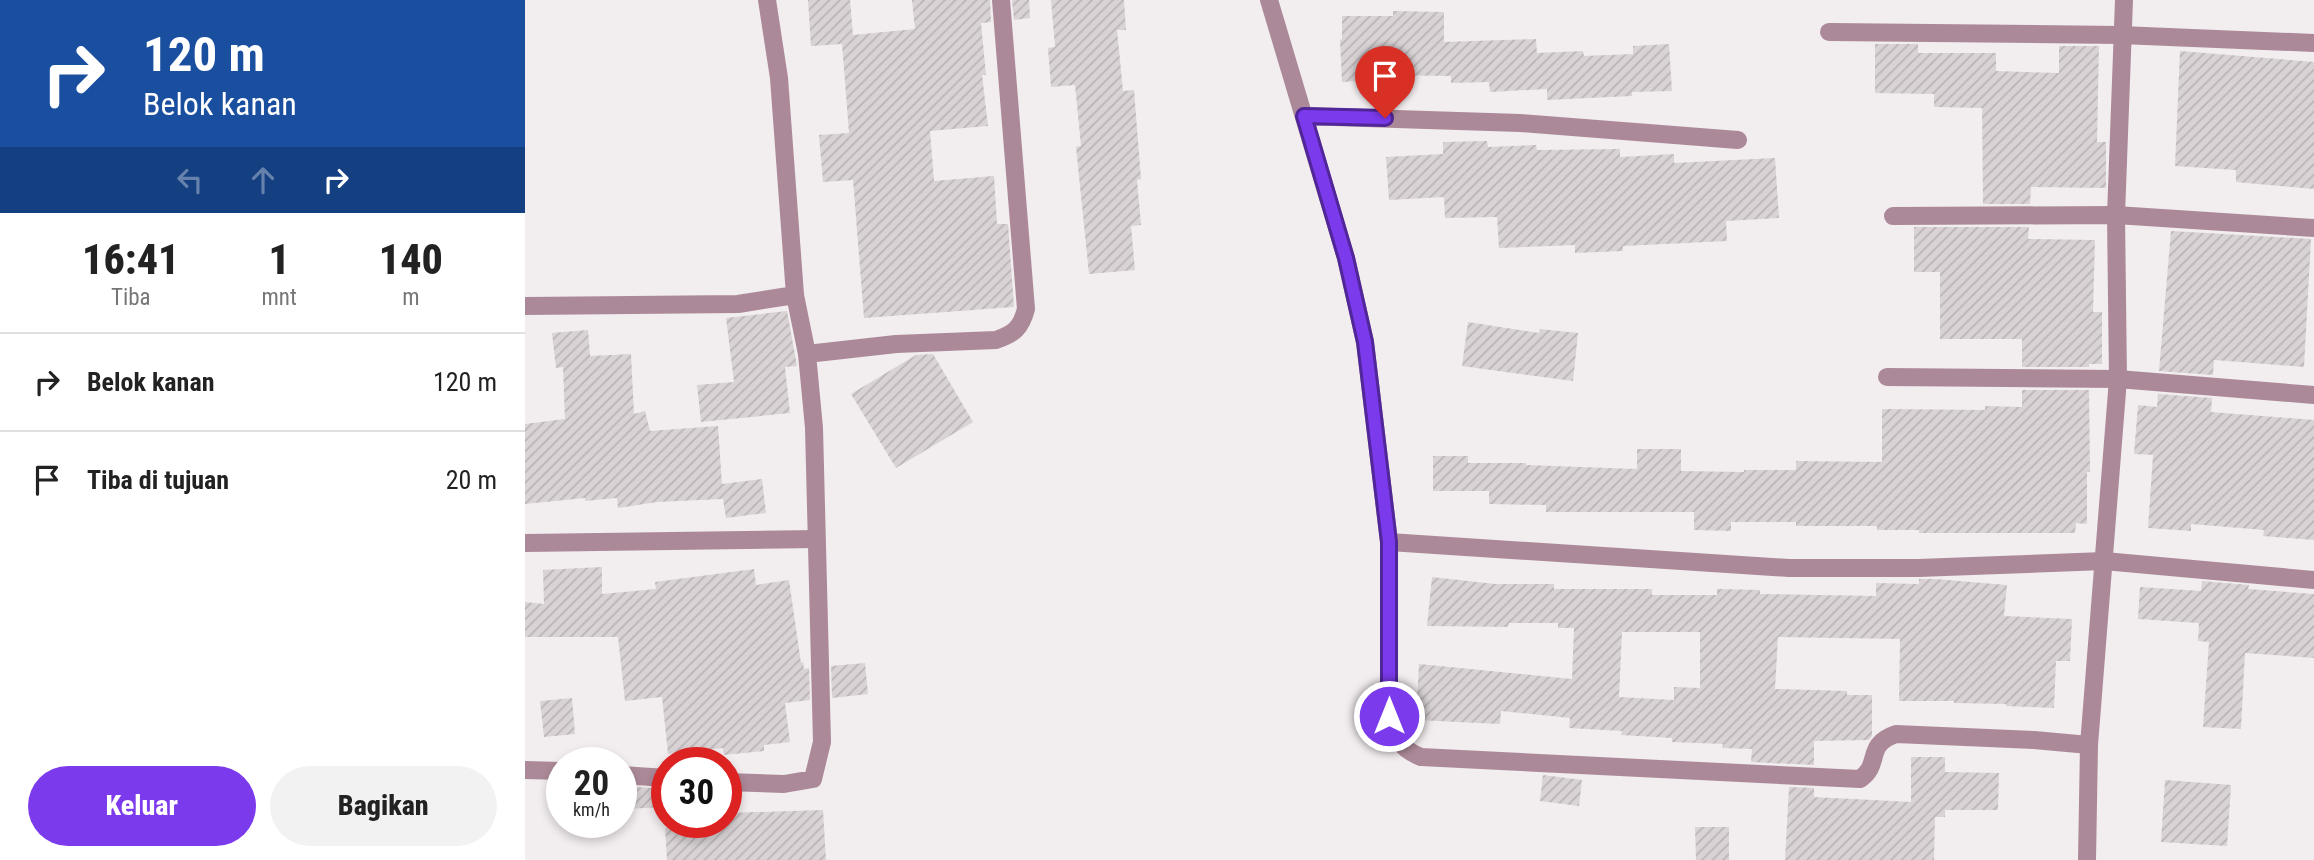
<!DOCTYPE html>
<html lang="id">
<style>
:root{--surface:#fff;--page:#f2f2f2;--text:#222;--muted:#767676;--line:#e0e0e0;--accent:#7c3aed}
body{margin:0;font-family:"Roboto Condensed",sans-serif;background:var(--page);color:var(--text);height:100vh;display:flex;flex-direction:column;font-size:26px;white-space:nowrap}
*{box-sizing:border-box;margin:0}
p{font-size:23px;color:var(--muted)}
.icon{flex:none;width:38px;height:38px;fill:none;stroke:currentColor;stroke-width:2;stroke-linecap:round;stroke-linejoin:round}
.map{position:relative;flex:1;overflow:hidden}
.side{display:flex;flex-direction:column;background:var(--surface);width:525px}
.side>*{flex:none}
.hud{background:#1a4fa0;color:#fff;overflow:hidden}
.speed{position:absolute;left:21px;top:747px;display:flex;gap:14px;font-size:35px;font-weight:700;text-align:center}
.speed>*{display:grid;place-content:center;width:91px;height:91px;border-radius:50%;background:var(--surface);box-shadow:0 4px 10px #0003;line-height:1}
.speed small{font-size:18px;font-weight:400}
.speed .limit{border:10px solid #d22;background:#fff;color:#111}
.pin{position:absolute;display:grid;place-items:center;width:60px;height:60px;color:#fff;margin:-72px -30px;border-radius:50% 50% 50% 0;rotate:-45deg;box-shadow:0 0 7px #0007}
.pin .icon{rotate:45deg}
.me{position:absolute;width:77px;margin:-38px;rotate:0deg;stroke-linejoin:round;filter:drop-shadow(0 0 5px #0008)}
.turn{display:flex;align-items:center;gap:24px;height:147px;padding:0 28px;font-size:32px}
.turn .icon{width:91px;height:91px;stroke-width:2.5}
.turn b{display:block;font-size:49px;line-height:60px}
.lanes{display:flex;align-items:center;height:66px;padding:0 28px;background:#0003;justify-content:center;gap:35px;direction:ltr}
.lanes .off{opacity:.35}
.eta{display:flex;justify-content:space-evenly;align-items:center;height:119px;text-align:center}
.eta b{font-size:42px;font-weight:800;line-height:49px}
.action{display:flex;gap:14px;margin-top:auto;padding:14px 28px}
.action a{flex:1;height:80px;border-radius:42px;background:var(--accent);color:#fff;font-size:28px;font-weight:800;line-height:80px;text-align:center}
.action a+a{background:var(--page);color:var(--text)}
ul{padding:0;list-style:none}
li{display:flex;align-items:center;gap:21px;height:98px;padding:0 28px;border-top:2px solid var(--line)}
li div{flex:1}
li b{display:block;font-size:26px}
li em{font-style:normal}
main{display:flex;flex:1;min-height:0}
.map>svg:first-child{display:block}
.building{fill:url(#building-hatch);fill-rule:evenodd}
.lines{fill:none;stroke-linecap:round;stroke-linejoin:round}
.street{stroke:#ac8998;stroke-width:18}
.route-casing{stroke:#51269a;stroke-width:18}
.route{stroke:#7c3aed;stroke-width:12}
</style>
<main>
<section class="side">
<div class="hud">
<div class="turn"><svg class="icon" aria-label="right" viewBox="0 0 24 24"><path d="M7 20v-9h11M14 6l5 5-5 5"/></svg><div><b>120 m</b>Belok kanan</div></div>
<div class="lanes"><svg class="icon off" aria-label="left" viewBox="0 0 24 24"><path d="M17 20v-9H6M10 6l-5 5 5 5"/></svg><svg class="icon off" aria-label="ahead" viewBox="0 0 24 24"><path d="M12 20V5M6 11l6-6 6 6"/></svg><svg class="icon" aria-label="right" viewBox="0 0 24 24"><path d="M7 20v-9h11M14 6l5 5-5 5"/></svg></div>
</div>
<div class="eta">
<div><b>16:41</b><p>Tiba</p></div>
<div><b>1</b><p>mnt</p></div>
<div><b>140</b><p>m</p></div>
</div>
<ul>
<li><svg class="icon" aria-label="right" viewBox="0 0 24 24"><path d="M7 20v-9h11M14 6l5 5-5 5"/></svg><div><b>Belok kanan</b></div><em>120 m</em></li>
<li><svg class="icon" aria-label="arrive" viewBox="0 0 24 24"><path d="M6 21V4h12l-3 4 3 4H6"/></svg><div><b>Tiba di tujuan</b></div><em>20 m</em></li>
</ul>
<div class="action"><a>Keluar</a><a>Bagikan</a></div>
</section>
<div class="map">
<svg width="1789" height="860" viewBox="0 0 1789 860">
<defs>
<pattern id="building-hatch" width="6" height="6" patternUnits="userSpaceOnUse" patternTransform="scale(1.75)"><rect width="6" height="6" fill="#d9d3d5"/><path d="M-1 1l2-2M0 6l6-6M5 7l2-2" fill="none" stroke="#bab4b6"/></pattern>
</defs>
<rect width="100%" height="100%" fill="#f2edef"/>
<!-- building -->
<g class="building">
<polygon points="283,0 325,0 328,35 390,29 387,0 465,0 466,22 456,23 461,75 457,75 463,126 405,131 409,181 469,176 472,224 483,224 489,307 339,318 328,180 298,182 294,135 324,133 317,44 286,46"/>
<polygon points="487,0 504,0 505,18 489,20"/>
<polygon points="526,0 599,0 601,30 592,30 598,91 609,90 616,179 612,180 616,225 606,226 610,270 564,274 551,147 556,146 550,85 526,87 523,48 530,47"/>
<polygon points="868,11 919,12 919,42 1011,39 1012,53 1058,51 1059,56 1108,54 1108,46 1144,44 1147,91 1107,92 1107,96 1022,100 1022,89 965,92 964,82 926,83 926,76 848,75 848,80 817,82 815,40 817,39 817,16 868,16"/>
<polygon points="1350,44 1393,44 1393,53 1471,53 1471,71 1534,73 1534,46 1574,46 1572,142 1581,142 1581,188 1506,187 1505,204 1458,204 1457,108 1409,107 1409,94 1350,93"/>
<polygon points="1655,51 1789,62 1789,189 1711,182 1711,170 1650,166"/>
<polygon points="962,141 963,147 1011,145 1012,150 1095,149 1095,157 1149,154 1149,163 1250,158 1254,218 1201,221 1202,241 1098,246 1098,251 1050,253 1050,245 974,248 972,217 920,218 919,197 864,200 861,157 918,154 918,142"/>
<polygon points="1389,227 1504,227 1503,239 1570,240 1568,312 1577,312 1577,364 1564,364 1564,367 1497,367 1497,339 1415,339 1415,272 1389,272"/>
<polygon points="1646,231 1786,239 1779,367 1689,360 1688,375 1634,371"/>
<polygon points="262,311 272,366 260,367 265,413 176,422 172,385 209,382 201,318"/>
<polygon points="943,322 1014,333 1015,329 1053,333 1048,381 937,366"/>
<polygon points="63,330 65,356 106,354 109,414 120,411 125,431 193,426 197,484 237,479 241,513 201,518 198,499 132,502 93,508 92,498 60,501 60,498 0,504 0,424 40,419 38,367 31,368 27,333"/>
<polygon points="408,354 448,422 371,468 326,394 391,355"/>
<polygon points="1497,390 1564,390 1565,472 1562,472 1562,524 1551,523 1550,533 1394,533 1394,530 1352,530 1352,526 1271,526 1271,522 1206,522 1206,531 1169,530 1169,512 1021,512 1021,505 964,504 964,491 908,491 908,456 943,456 943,463 1001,463 1001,465 1112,469 1112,449 1156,449 1156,471 1219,472 1219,470 1271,470 1271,461 1357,462 1357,409 1460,410 1460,406 1497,407"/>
<polygon points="1633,394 1687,398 1686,412 1789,420 1789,540 1738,536 1739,530 1666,524 1666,531 1623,528 1628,455 1609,454 1613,405 1632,407"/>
<polygon points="77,567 77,594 131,589 130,582 229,569 231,585 264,580 276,663 278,662 279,669 284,668 285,700 260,703 265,742 239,745 239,751 199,755 198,748 143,754 137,697 100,701 93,637 0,637 0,602 19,604 18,570"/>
<path d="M 907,577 L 970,584 L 1029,584 L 1029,589 L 1127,589 L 1127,595 L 1192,595 L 1192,589 L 1235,590 L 1235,594 L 1351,596 L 1351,583 L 1394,584 L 1394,579 L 1410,579 L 1482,585 L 1479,616 L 1547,619 L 1545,661 L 1531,661 L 1529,708 L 1481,706 L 1481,704 L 1429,703 L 1429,701 L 1374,701 L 1375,639 L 1253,637 L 1250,689 L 1322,691 L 1322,695 L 1347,695 L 1347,736 L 1344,740 L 1289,741 L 1289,765 L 1226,762 L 1227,749 L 1197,748 L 1198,744 L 1147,742 L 1147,738 L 1096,735 L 1097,731 L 1044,728 L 1045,718 L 976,711 L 975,724 L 891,720 L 894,664 L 1047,679 L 1049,628 L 1033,628 L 1033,623 L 984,623 L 983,627 L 902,626 ZM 1097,632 L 1175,632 L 1175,688 L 1149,687 L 1149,700 L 1094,697 Z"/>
<polygon points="1677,581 1724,585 1723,589 1789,594 1789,658 1720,653 1716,729 1678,727 1684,642 1673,641 1674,623 1613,619 1615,587 1676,591"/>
<polygon points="340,663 343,694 307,698 306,666"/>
<polygon points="47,698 50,734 19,737 15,701"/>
<polygon points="1386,757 1420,757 1420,772 1474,773 1473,810 1420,810 1420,817 1410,817 1409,860 1260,860 1264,787 1289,788 1289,797 1386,802"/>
<polygon points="1018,775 1057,780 1054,806 1015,801"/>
<polygon points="1640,780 1706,785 1702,846 1636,842"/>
<polygon points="97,786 141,789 141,807 98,809"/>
<polygon points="298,810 301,860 142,860 140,828 193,825 193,822 201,822 201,813"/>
<polygon points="1170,827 1204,827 1204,860 1171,860"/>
</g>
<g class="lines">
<!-- street -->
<g class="street">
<path d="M 744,0 L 821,258 L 840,342 L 864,542 L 864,716 C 870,737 875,749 896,757 L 1335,779 C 1357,764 1339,745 1371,734 L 1509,740 L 1564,745 L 1593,379 L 1591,215 L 1599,0"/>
<polyline points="1304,32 1596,35 1789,43"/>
<polyline points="779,116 995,123 1213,140"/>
<polyline points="1368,216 1591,215 1789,228"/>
<polyline points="270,295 282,354"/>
<polyline points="0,306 213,304 270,295 254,78 242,0"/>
<polyline points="1362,377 1593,379 1789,395"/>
<polyline points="864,542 1264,568 1393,568 1579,561 1789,580"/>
<polyline points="0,543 291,539"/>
<polyline points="0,770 37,771"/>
<polyline points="96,775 142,778"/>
<path d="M 201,782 L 259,784 L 288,779 L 297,742 L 289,428 L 282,354 L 371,344 L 471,340 C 489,334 496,328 501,309 L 476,0"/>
<polyline points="1562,860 1564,745"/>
</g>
</g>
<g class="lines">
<!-- route casing -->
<g class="route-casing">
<polyline id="route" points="860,118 779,116 821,258 840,342 864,542 864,716"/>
</g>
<!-- route -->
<use href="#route" class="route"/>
</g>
</svg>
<div class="speed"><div>20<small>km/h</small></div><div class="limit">30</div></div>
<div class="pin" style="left:860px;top:118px;background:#d93025"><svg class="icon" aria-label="arrive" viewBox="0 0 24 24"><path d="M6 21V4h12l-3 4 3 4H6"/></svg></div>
<svg class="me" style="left:864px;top:716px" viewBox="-20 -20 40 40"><circle r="17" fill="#7c3aed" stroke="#fff" stroke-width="3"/><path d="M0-11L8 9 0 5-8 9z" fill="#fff"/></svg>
</div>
</main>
